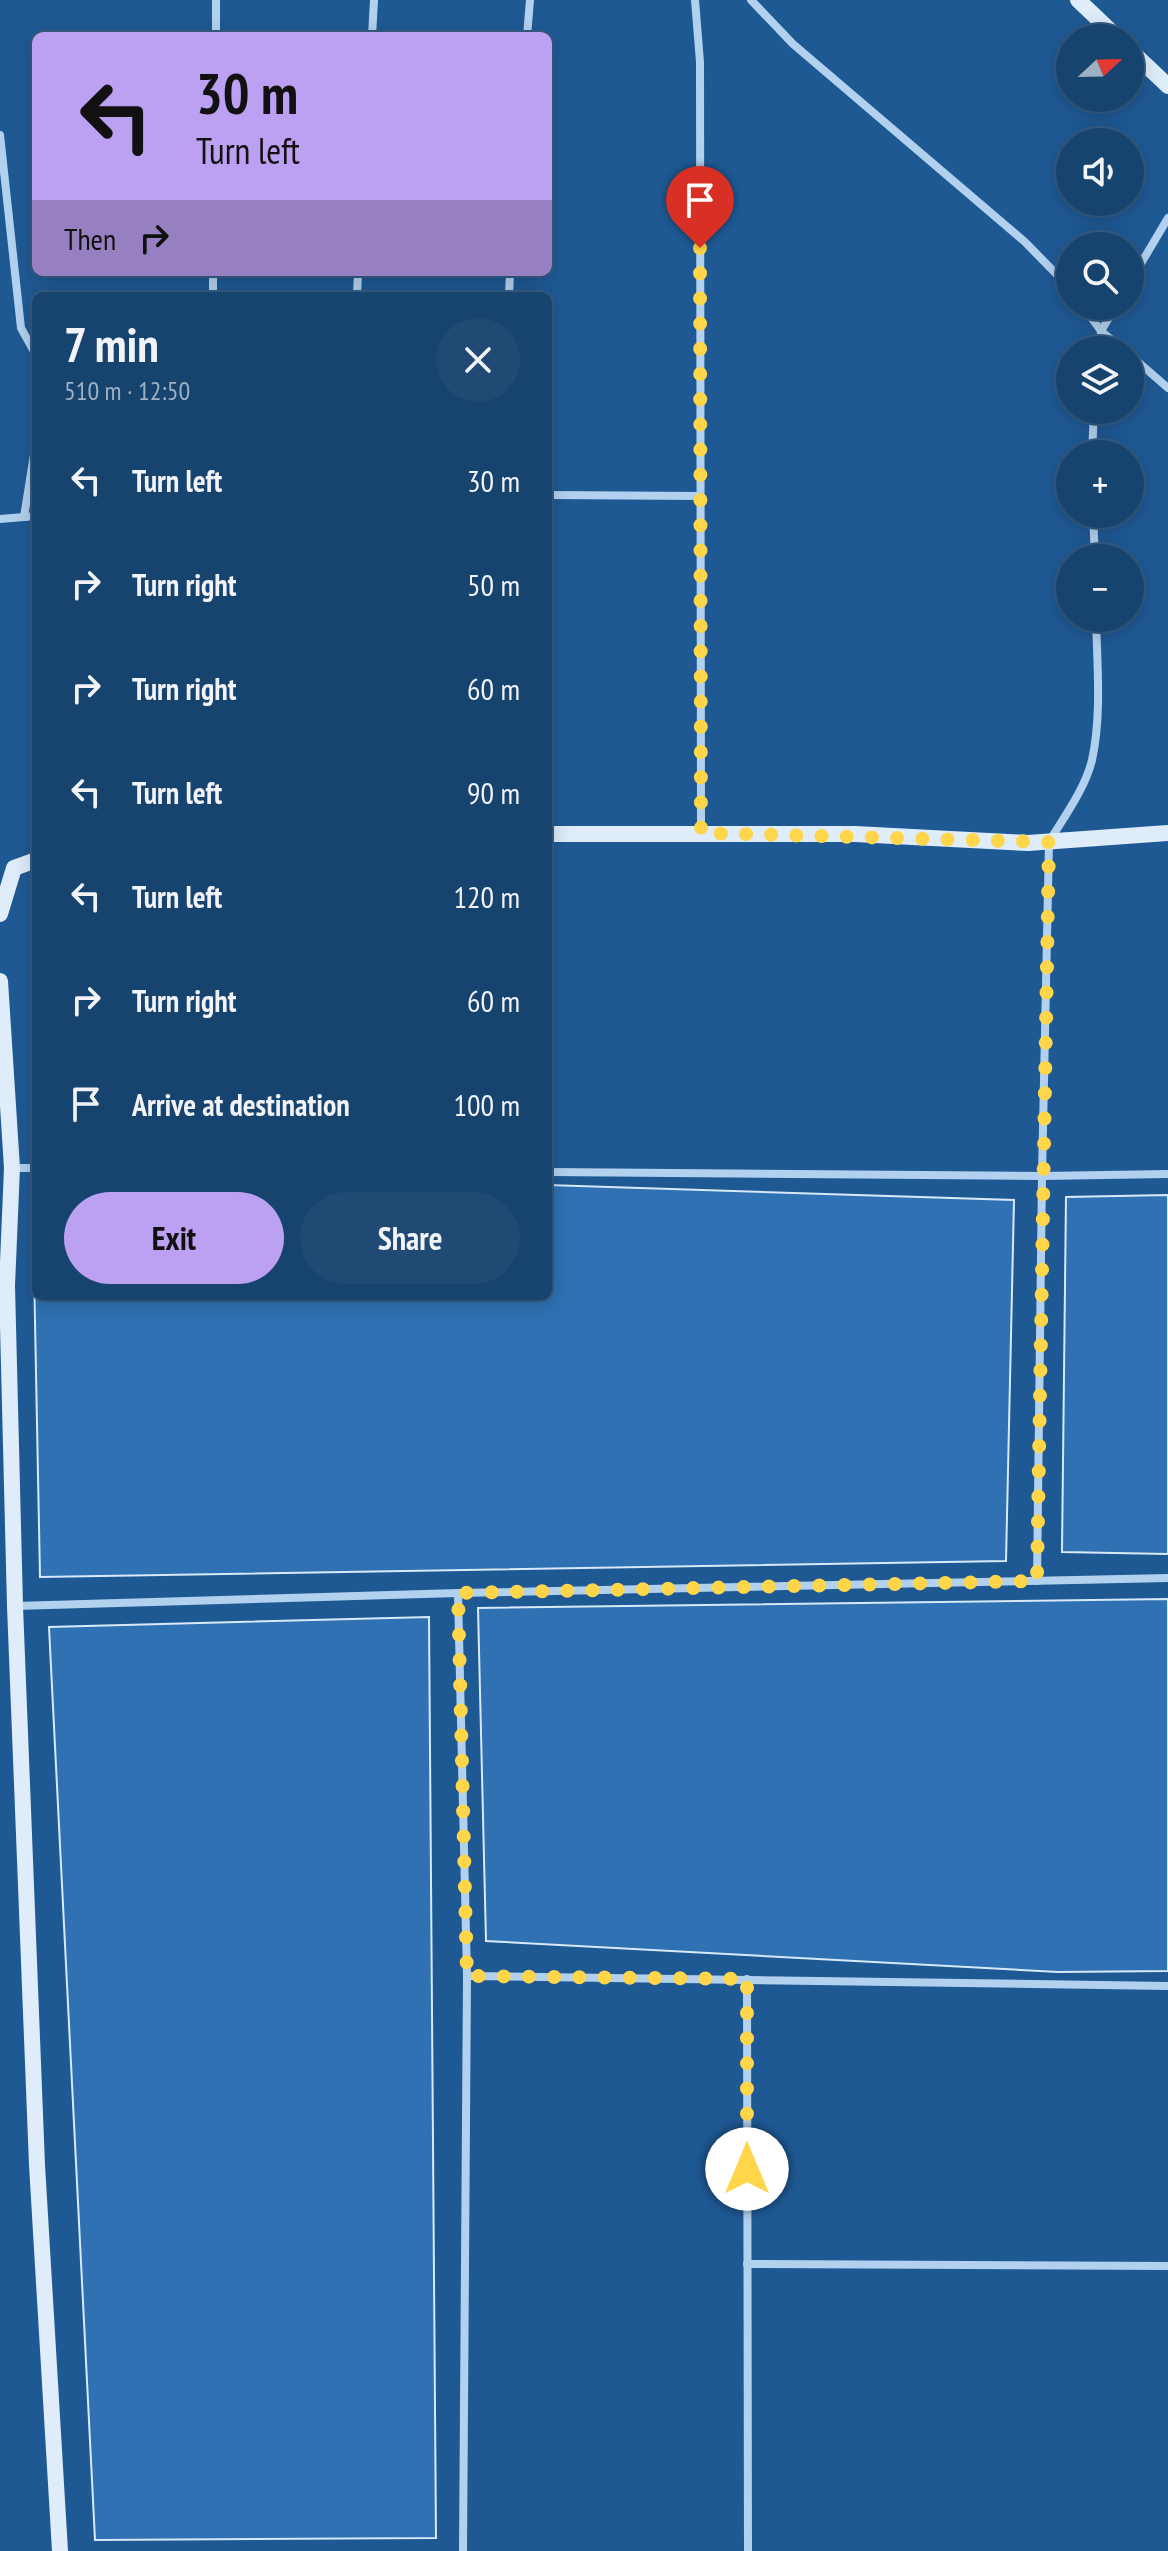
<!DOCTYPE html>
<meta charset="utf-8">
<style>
:root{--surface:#17436f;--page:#204a74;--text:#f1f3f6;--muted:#9eb0c3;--line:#365c82;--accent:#bca0f2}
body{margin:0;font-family:"PT Sans Narrow",sans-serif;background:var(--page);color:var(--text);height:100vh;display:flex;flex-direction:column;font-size:30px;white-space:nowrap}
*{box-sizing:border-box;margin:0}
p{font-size:26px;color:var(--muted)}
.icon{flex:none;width:44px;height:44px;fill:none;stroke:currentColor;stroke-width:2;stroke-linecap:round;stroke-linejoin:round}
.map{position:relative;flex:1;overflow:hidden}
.drawer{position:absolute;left:32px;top:292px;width:520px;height:1008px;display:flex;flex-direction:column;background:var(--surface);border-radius:12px;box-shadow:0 4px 20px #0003,0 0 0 2px var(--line)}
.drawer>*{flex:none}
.hud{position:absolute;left:32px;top:32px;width:520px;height:244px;border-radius:12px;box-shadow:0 4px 20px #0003,0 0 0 2px var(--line);background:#bca0f2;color:#111;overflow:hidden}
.needle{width:52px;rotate:68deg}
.controls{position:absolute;left:1056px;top:24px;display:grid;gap:16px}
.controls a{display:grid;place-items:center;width:88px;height:88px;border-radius:50%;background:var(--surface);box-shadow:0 4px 20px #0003,0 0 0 2px var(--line);font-size:40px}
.pin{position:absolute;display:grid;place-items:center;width:68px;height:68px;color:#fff;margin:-82px -34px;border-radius:50% 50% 50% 0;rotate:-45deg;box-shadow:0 0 8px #0007}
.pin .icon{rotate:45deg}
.me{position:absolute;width:88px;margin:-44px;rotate:0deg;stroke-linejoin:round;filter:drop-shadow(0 0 6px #0008)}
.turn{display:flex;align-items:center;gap:28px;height:168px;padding:0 32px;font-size:36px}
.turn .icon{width:104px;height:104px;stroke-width:2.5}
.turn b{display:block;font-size:56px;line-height:68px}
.then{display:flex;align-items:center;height:76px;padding:0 32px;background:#0003;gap:16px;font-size:30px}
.round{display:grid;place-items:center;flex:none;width:84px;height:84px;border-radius:42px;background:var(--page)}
.overview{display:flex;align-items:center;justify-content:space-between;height:136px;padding:0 32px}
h1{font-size:48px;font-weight:800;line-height:60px}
.cta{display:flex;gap:16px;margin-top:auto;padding:16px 32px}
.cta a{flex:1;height:92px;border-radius:48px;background:var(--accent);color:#111;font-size:32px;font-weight:800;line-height:92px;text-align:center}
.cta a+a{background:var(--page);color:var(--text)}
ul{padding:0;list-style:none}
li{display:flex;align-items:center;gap:24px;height:104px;padding:0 32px}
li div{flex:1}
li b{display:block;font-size:30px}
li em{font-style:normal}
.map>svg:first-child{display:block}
.building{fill:#2f71b2;stroke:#d8eafa;stroke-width:2}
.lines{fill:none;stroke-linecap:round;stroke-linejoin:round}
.street{stroke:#b2d1ee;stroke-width:8}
.secondary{stroke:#dfecfa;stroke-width:16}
.route{stroke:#ffd54a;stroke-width:14;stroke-dasharray:0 25.2}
</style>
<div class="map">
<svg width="1168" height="2551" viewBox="0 0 1168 2551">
<rect width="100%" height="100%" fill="#1f5994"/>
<!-- building -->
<g class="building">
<polygon points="32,1167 36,1168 36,1296 548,1296 548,1185 1014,1200 1006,1561 40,1577"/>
<polygon points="1168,1195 1168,1554 1062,1552 1066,1197"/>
<polygon points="1168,1599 1168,1971 1058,1972 486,1941 478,1608"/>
<polygon points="429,1617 436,2538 95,2540 49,1627"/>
</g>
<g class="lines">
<!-- street -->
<g class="street">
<polyline points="695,0 700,62 701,833"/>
<polyline points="751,0 793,44 1025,242 1070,288"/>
<polyline points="216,36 216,0"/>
<polyline points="372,36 374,0"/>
<polyline points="527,36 530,0"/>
<polyline points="0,135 21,328 36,355"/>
<polyline points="1130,282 1168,218"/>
<polyline points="213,296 213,272"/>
<polyline points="357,296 358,272"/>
<polyline points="509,296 510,272"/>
<polyline points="1083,306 1101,331 1124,350"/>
<polyline points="1100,350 1101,331 1116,306"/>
<polyline points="1130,355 1168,388"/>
<polyline points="1092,454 1094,410"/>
<polyline points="548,495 700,496"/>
<polyline points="1093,514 1095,558"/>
<polyline points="24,517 36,442"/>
<polyline points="0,519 36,516"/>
<polyline points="12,1168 36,1168"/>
<path d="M 548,1172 L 1042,1176 L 1049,842 C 1064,817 1085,789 1092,760 C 1102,715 1097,663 1096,618"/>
<polyline points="1037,1581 1042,1176 1168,1174"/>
<polyline points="458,1593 467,1976 463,2551"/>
<polyline points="15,1606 458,1593 1168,1578"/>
<polyline points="467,1976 1168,1986"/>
<polyline points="747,1979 748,2551"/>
<polyline points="747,2264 1168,2266"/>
</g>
<!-- secondary -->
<g class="secondary">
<polyline points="1078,0 1118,38"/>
<polyline points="1130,50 1168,86"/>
<polyline points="548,834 855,834 1028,843 1168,833"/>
<polyline points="0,914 14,868 36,860"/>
<polyline points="0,981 12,1168 7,1286 15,1606 37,2165 60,2551"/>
</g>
</g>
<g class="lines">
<!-- route -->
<polyline class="route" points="700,248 701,833 1049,842 1037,1581 458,1593 467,1976 747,1979 747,2169"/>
</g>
</svg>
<div class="controls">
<a><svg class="needle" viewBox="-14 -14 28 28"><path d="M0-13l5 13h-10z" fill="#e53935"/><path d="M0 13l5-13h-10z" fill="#9eb0c3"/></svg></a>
<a><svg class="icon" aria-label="sound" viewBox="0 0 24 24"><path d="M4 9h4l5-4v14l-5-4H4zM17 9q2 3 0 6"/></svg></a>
<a><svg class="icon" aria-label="search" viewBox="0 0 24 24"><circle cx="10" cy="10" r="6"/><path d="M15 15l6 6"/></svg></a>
<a><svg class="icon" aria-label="layers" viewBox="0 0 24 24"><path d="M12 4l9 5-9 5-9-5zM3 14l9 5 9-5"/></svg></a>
<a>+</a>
<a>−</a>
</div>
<div class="pin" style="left:700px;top:248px;background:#d93025"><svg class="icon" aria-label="arrive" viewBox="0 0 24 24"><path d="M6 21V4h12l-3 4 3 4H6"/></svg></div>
<svg class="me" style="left:747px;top:2169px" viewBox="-20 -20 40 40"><circle r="19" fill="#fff"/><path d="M0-13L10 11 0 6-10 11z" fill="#ffd54a"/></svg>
<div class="hud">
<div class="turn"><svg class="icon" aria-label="left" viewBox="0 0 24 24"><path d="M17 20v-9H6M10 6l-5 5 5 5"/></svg><div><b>30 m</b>Turn left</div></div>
<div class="then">Then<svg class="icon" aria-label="right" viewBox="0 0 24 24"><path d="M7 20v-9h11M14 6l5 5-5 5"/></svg></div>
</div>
<section class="drawer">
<div class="overview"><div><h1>7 min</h1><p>510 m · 12:50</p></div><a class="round"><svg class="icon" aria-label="close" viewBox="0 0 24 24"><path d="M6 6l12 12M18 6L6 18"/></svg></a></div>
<ul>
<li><svg class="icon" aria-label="left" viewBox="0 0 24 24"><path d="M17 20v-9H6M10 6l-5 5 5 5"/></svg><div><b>Turn left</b></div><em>30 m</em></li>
<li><svg class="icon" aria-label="right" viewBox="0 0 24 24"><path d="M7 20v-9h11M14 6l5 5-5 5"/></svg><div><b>Turn right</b></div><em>50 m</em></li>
<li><svg class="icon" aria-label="right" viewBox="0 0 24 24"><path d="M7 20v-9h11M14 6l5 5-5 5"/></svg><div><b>Turn right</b></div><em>60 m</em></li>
<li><svg class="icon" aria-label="left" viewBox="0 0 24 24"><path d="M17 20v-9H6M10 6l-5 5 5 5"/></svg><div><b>Turn left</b></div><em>90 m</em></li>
<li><svg class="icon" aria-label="left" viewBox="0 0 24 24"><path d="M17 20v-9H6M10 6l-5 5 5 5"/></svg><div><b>Turn left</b></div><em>120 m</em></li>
<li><svg class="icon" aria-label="right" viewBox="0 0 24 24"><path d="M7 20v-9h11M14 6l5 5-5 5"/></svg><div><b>Turn right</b></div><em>60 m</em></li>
<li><svg class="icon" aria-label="arrive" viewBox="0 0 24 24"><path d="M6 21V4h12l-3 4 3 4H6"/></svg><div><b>Arrive at destination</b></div><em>100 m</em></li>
</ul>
<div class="cta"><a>Exit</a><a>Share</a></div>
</section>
</div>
